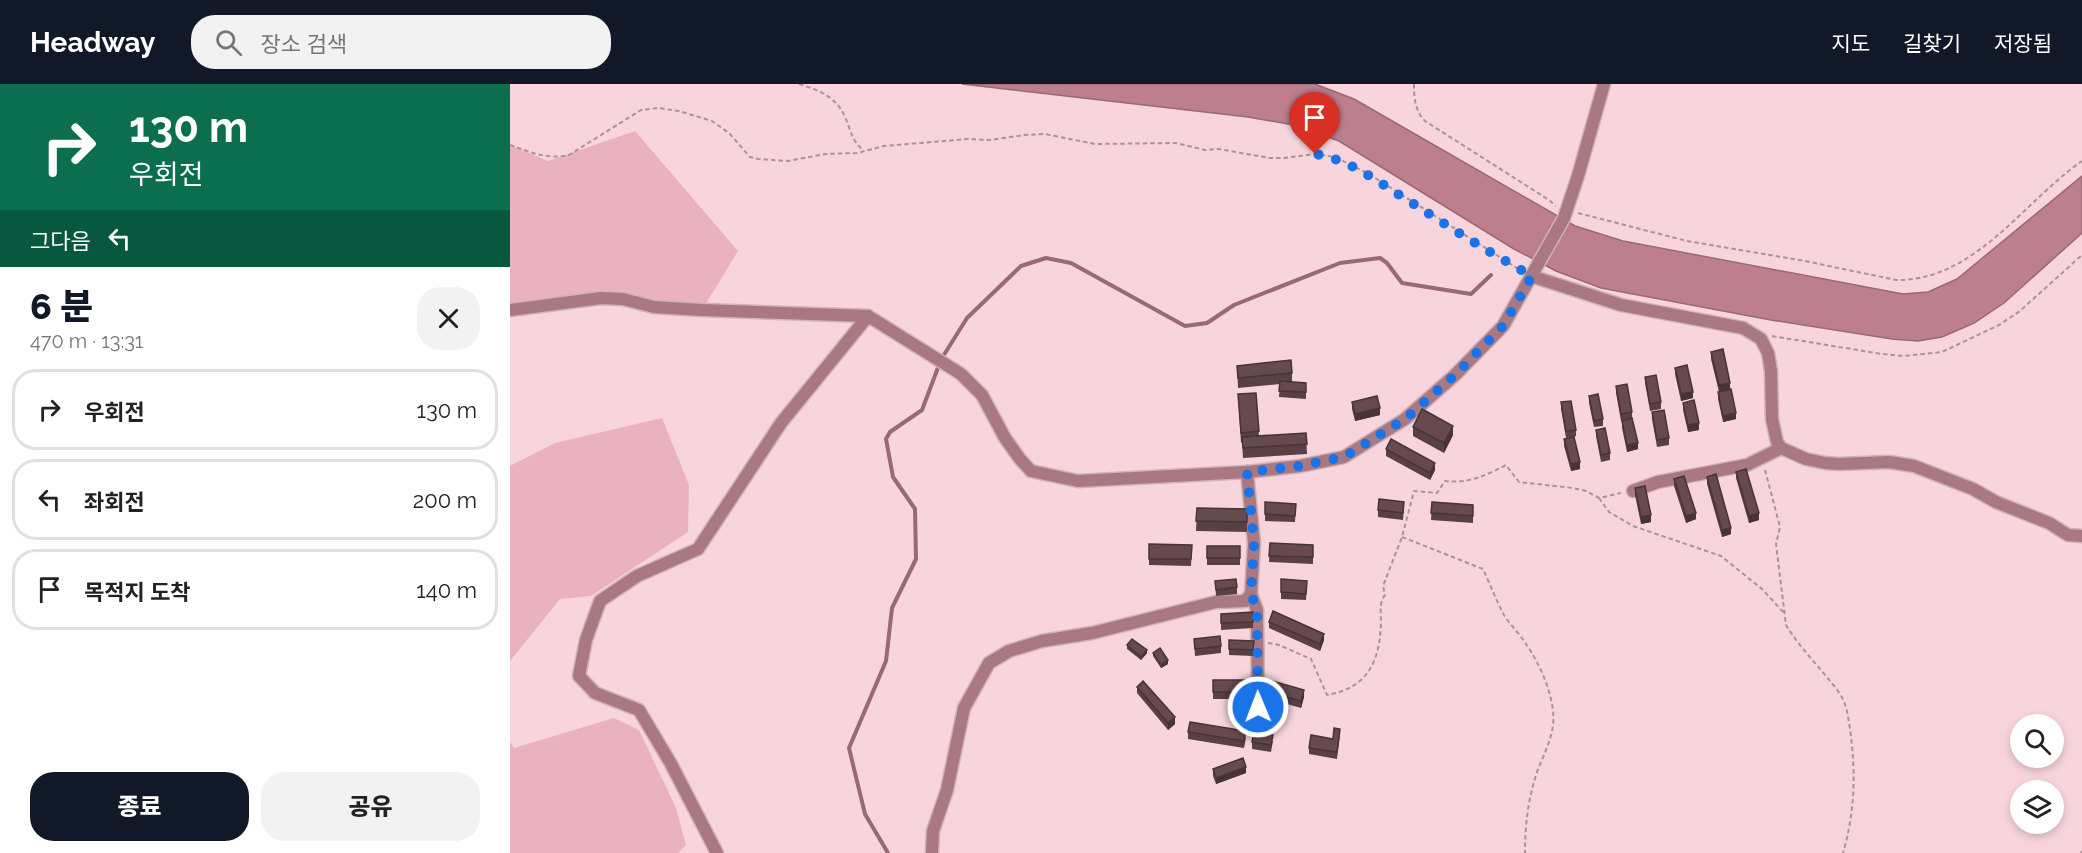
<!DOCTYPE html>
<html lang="ko">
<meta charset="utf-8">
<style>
:root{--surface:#fff;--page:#f2f2f2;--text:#222;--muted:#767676;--line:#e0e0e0;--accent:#111827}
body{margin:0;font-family:Raleway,"Noto Sans KR",sans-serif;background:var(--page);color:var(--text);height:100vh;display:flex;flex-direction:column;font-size:22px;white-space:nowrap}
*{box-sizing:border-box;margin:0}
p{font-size:20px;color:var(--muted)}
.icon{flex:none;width:33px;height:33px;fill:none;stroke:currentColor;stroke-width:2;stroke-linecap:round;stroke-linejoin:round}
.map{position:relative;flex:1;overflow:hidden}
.side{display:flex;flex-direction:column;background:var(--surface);width:510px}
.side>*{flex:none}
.top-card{background:#0b6e4f;color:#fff;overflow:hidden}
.tools{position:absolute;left:1500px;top:630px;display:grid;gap:12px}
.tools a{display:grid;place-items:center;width:54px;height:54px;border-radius:50%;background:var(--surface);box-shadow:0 3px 9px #0003;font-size:30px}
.pin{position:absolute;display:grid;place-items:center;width:51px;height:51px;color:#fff;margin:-62px -26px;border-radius:50% 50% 50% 0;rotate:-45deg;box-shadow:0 0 6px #0007}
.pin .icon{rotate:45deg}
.me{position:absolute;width:66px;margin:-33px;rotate:359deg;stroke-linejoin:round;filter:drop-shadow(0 0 4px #0008)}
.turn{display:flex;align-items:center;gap:21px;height:126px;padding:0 30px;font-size:27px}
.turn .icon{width:78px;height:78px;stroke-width:2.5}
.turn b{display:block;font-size:42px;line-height:51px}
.then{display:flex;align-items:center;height:57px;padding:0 30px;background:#0003;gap:12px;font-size:22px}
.round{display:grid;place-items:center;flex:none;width:63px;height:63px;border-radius:24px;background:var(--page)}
.head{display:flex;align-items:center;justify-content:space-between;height:102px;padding:0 30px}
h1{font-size:36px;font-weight:800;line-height:45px;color:var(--accent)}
.cta{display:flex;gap:12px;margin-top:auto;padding:12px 30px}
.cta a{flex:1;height:69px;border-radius:24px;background:var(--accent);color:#fff;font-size:24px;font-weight:800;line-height:69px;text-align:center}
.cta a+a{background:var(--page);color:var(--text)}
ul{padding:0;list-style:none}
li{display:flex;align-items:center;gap:18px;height:81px;margin:0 12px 9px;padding:0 18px;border:3px solid var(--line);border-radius:24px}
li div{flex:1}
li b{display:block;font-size:22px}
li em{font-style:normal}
header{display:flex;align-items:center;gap:36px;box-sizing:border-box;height:84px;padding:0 30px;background:var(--accent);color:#fff}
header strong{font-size:28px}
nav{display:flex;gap:33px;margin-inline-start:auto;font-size:21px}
.search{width:420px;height:54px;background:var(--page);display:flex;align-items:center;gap:15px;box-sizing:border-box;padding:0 21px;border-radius:24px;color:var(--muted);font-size:22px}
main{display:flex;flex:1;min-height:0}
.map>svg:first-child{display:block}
.green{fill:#eab2bd}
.water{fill:#be7f8d;stroke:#996974;stroke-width:1.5}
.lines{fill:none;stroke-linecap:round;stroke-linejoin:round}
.stream{stroke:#996974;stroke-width:4}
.street-casing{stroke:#d0b2b8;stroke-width:15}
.path{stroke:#ac9398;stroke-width:2;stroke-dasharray:4.5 3;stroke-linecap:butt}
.street{stroke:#a97881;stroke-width:12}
.wall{fill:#584045}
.shaded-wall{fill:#473438}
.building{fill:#664a50;stroke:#473438;stroke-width:1.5}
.route{stroke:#1a73e8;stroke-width:10;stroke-dasharray:0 18}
</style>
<header>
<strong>Headway</strong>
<div class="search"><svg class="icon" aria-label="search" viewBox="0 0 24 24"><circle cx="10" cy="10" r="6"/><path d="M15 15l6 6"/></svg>장소 검색</div>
<nav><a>지도</a><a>길찾기</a><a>저장됨</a></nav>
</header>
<main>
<section class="side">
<div class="top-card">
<div class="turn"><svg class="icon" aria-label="right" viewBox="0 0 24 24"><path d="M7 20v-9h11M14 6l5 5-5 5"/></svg><div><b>130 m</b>우회전</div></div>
<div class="then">그다음<svg class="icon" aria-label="left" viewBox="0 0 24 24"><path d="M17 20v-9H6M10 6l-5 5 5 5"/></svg></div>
</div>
<div class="head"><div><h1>6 분</h1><p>470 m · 13:31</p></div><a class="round"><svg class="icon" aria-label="close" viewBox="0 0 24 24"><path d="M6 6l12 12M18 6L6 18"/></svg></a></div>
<ul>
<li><svg class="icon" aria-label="right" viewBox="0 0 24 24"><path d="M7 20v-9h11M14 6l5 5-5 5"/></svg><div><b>우회전</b></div><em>130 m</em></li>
<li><svg class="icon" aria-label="left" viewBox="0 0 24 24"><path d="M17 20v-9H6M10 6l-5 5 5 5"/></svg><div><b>좌회전</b></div><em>200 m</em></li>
<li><svg class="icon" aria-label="arrive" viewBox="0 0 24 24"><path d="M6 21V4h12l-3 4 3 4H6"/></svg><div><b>목적지 도착</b></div><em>140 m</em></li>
</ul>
<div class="cta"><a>종료</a><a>공유</a></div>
</section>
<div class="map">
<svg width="1572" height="769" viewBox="0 0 1572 769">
<rect width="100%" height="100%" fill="#f8d5dc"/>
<!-- green -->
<g class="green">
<polygon points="125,47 228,167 192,226 113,215 0,226 0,61 38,77"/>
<polygon points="152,334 179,401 178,448 81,512 50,515 0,577 0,382 45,359"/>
<polygon points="104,634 129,646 166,724 176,761 168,769 0,769 0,658 4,664"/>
</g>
<!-- water -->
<polygon class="water" points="452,0 805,0 844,15 1065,142 1113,157 1393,210 1418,208 1447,195 1572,92 1572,149 1494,219 1464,239 1432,253 1408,257 1382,255 1261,236 1091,204 1046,187 1004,165 829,57 784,41 738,33"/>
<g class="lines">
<!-- stream -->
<g class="stream">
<polyline points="432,274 457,234 511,182 536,174 561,179 675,242 697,239 724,221 830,179 870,174 877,179 892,199 961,210 981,191"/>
<polyline points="378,769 355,730 339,664 376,577 382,524 406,475 405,425 383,393 376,355 380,348 412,326 429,281"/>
</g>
<!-- street casing -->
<g class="street-casing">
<g id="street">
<polyline points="1021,192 1111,221 1233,244 1251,255 1258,269 1261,287 1262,335 1267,358 1271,364 1296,375 1315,379 1329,380 1379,378 1404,382 1463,405 1486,418 1539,439 1558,451 1572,452"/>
<polyline points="0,226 91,214 113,215 144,223 192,226 358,232 451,290 472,311 495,354 510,375 521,387 568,397 737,388 790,382 834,373 895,335 945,291 993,242 1054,134 1068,92 1094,0"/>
<polyline points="1123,407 1148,398 1237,381 1271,364"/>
<polyline points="741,510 747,526 748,623"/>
<polyline points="207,769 160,678 129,626 85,609 69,592 76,556 90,517 127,492 188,465 271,339 358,232"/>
<polyline points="422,769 423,747 437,706 454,624 479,579 499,567 532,557 582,549 706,518 735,517 741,510 744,459 737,388"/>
</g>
</g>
<!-- path -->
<g class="path">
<path d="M 289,0 C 308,6 326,12 335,33 C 341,46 341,56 353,66"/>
<path d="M 904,0 C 904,14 905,27 915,37 L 1039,116 L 1046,122"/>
<path d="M 0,61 C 20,68 37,76 59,71 L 131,26 L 148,24 L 169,27 L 202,37 L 219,49 L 240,73 L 248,75 L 278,77 L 315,70 L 347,69 L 374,62 L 458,55 L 480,56 L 514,51 L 535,50 L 585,60 L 666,59 L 695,66 L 708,65 L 760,74 L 774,74 L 805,70 L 825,73 L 859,90 L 1010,186"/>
<path d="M 1068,129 L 1177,157 L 1295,177 L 1386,196 C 1465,197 1513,118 1572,77"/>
<polyline points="1262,252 1372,270 1394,272 1432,268 1489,241 1510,227 1572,171"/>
<path d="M 1255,386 L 1270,443 L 1266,460 L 1276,541 C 1291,566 1313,586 1330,610 C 1337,621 1338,633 1340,645 C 1346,688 1345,728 1333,769"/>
<polyline points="1089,414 1099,428 1123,442 1211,472 1252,505 1274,529"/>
<path d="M 892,453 L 973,485 C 980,500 986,516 994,531 C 1000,541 1010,550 1016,560 C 1030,580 1046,615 1043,641 C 1041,658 1033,672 1027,688 C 1018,715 1015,741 1015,769"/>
<path d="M 758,559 L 769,561 L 801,575 L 817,611 C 858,604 870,577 871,538 C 871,529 869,518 875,511 L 873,502 L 892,453 L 904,407 L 927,409 L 935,397 C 958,400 977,391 996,381 L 1009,398 L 1063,404 L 1076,407 L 1089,414 L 1111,409"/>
<polyline points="1571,769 1572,767"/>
</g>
<!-- street -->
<use href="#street" class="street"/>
</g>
<!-- wall -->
<g class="wall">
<polygon points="1201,268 1220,306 1226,335 1213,338 1208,315 1209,308 1201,275"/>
<polygon points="727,282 782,289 782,298 796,299 796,315 769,313 770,300 728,304"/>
<polygon points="1165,284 1183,314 1171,317 1165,290"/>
<polygon points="1135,293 1151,318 1151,325 1140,327 1135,299"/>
<polygon points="1106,302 1122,328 1122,335 1128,365 1117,368 1112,344 1112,337 1113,337 1111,337 1106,309"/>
<polygon points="746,309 749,352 796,349 797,370 733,374 732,358 731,359 728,310"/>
<polygon points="1079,312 1093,335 1093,342 1084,343 1079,319"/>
<polygon points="842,318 870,331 845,337 842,325"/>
<polygon points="1051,318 1066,346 1066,352 1064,353 1070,385 1061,387 1054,362 1054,355 1064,353 1056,354 1051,325"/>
<polygon points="1173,319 1189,346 1178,348 1173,326"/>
<polygon points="1142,328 1159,354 1159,361 1147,363 1142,335"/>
<polygon points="903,343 943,351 934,369 903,352"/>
<polygon points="1086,346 1100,369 1100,376 1091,378 1086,352"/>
<polygon points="876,365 925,386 920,396 876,372"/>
<polygon points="1226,388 1249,436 1239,439 1226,394"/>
<polygon points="1197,393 1221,450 1212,453 1197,400"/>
<polygon points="1164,395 1186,435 1176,439 1164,402"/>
<polygon points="1125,404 1141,438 1131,440 1125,411"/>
<polygon points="755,418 786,420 785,438 755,437"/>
<polygon points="922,418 963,421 963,439 921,436"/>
<polygon points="687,424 737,425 737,448 686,447"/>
<polygon points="894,424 893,436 868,433 868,426"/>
<polygon points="760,459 803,461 803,480 759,478"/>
<polygon points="639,460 682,461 681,482 639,481"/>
<rect x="697" y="462" width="33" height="19"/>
<polygon points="771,495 797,497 796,516 771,515"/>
<polygon points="705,497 727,503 727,510 706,512"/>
<polygon points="743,528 743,544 711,546 711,530"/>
<polygon points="759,538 814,556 810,567 759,544"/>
<polygon points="684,555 711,562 711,569 685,572"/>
<polygon points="719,556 744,557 743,572 719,571"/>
<polygon points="617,561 637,569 631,576 617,565"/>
<polygon points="643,569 658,580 651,584 643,572"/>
<rect x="703" y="596" width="33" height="19"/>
<polygon points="627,603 665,640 658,646 627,609"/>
<polygon points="752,606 794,613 791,624 752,613"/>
<polygon points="678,648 736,654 734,664 678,655"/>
<polygon points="830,651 827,675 799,670 799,664"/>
<polygon points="763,657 761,668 742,665 742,658"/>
<polygon points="703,685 736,689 706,700 703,692"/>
</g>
<!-- shaded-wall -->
<g class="shaded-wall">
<polygon points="1220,299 1220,306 1209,308 1209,301"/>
<polygon points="1183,308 1183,314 1171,317 1171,310"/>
<polygon points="870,324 870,331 845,337 845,330"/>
<polygon points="1226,329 1226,335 1213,338 1213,332"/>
<polygon points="1189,339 1189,346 1178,348 1178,341"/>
<polygon points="943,342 943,351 934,369 934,359"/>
<polygon points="1128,359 1128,365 1117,368 1117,361"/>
<polygon points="1070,378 1070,385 1061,387 1061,380"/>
<polygon points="925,379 925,386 920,396 920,389"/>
<polygon points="1186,429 1186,435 1176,439 1176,432"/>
<polygon points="1249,429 1249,436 1239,439 1239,432"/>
<polygon points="1141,431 1141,438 1131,440 1131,433"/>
<polygon points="1221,444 1221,450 1212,453 1212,446"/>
<polygon points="814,550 814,556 810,567 810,560"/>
<polygon points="637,566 637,569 631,576 631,573"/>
<polygon points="658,576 658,580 651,584 651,581"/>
<polygon points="794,606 794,613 791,624 791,617"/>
<polygon points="665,633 665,640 658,646 658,639"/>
<polygon points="736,683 736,689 706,700 706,694"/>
</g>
<!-- building -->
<g class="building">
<polygon points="1213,265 1220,299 1209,301 1201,268"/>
<polygon points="781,276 782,289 728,294 727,282"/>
<polygon points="1177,281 1183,308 1171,310 1165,284"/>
<polygon points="1146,291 1151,318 1140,320 1135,293"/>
<polygon points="770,297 796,299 796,308 769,307"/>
<polygon points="1117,300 1122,328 1111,330 1106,302"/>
<polygon points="1221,305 1226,329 1213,332 1208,308"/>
<polygon points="746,309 749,347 731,349 728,310"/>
<polygon points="1088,310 1093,335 1084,337 1079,312"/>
<polygon points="867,312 870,324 845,330 842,318"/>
<polygon points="1184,316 1189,339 1178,341 1173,319"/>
<polygon points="1061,317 1066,346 1056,347 1051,318"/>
<polygon points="912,325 943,342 934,359 903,343"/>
<polygon points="1154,326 1159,354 1147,356 1142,328"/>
<polygon points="1122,334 1128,359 1117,361 1112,337"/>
<polygon points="1095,344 1100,369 1091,371 1086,346"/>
<polygon points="796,349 797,360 733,364 732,353"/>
<polygon points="1064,353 1070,378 1061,380 1054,355"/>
<polygon points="881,355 925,379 920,389 876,365"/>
<polygon points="1236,385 1249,429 1239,432 1226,388"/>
<polygon points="1206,390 1221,444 1212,446 1197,393"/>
<polygon points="1174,392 1186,429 1176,432 1164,395"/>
<polygon points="1135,402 1141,431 1131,433 1125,404"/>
<polygon points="869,415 894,418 893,429 868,426"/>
<polygon points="755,418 786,420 785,432 755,430"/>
<polygon points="922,418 963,421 963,432 921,429"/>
<polygon points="687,424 737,425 737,438 686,437"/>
<polygon points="760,459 803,461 803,473 759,472"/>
<polygon points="639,460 682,461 681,475 639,475"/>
<rect x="697" y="462" width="33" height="12"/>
<polygon points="726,495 727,503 706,506 705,497"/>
<polygon points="771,495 797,497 796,510 771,508"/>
<polygon points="763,527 814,550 810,560 759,538"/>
<polygon points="743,528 743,538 711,539 711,530"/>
<polygon points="710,552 711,562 685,565 684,555"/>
<polygon points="622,555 637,566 631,573 617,561"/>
<polygon points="719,556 744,557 743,566 719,565"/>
<polygon points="650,564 658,576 651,581 643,569"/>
<polygon points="756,595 794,606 791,617 752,606"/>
<rect x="703" y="596" width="33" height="12"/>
<polygon points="633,597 665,633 658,639 627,603"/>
<polygon points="680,638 736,647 734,657 678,648"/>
<polygon points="824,644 830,645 827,668 799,664 801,651 823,655"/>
<polygon points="744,647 763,651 761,661 742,658"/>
<polygon points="733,674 736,683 706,694 703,685"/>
</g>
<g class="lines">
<!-- route -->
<path class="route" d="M 748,623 L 747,526 L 741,510 L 744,459 L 737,388 L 789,382 L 834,373 L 895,335 L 945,291 L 993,242 L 1022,192 C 980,169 939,143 899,117 C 868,98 841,76 805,70"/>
</g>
</svg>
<div class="tools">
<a><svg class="icon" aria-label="search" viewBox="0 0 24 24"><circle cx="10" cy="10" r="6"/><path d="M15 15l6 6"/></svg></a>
<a><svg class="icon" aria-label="layers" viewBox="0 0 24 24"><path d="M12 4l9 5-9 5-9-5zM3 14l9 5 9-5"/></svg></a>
</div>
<div class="pin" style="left:805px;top:70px;background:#d93025"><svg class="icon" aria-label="arrive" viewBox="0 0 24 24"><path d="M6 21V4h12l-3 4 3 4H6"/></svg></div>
<svg class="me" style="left:748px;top:623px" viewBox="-20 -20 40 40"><circle r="17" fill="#1a73e8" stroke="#fff" stroke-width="3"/><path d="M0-11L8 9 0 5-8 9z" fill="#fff"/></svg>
</div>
</main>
